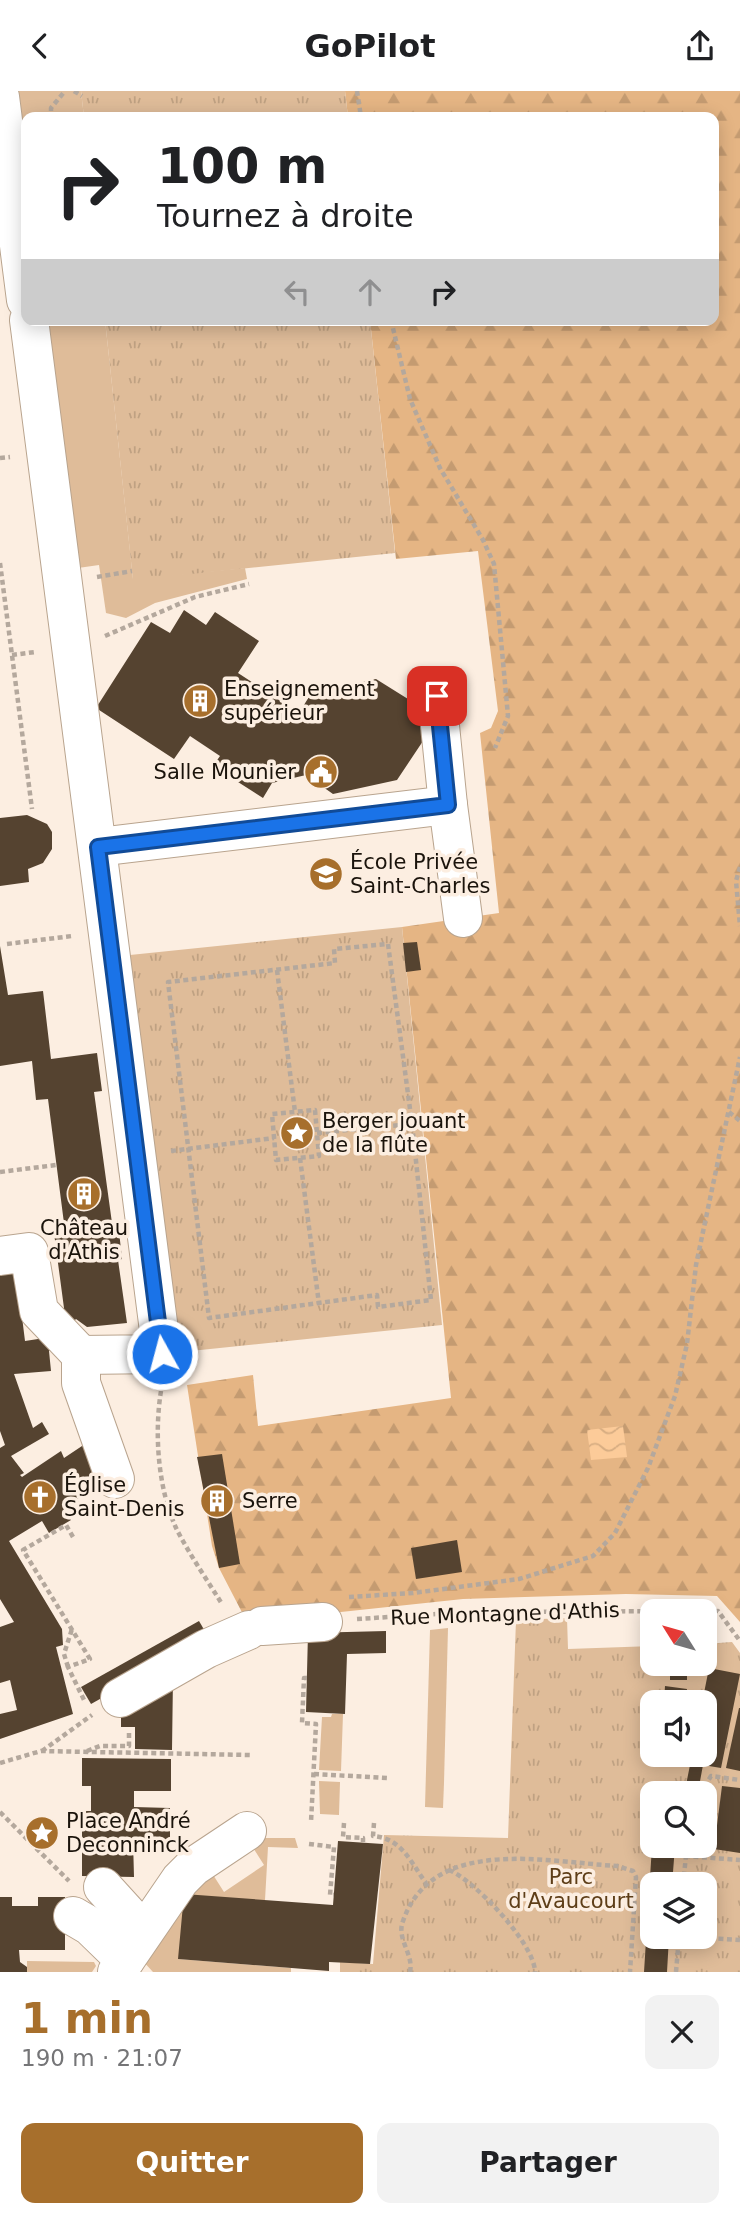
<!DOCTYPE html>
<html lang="fr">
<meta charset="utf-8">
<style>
:root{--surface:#fff;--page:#f2f2f2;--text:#202124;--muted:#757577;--accent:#a76f2c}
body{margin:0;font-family:"DejaVu Sans",sans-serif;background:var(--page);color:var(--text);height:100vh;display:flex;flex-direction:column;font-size:26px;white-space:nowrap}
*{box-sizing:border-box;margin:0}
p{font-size:23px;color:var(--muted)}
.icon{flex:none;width:38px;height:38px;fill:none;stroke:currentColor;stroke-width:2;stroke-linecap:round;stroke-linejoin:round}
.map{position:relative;height:1881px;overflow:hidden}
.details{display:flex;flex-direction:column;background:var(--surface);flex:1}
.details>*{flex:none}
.hud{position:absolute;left:21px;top:21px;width:698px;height:214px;border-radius:14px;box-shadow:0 4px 18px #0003;background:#fff;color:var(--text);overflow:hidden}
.needle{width:46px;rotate:307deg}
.controls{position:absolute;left:640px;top:1508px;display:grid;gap:14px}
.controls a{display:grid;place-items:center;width:77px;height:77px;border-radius:14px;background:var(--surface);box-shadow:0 4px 18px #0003;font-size:35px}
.pin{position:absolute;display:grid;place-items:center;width:60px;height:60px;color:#fff;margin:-30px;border-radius:14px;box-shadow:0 4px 10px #0006}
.me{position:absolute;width:77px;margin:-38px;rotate:353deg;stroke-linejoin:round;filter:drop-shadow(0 0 5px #0008)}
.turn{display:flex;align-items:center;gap:24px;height:147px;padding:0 21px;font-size:32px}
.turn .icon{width:91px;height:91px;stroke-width:2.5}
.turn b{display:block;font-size:49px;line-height:60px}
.lanes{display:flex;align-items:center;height:66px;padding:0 21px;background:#0003;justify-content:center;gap:35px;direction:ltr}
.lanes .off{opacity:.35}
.round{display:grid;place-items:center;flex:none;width:74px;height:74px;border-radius:14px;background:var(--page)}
.summary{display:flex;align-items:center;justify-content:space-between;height:119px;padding:0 21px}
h1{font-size:42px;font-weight:800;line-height:52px;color:var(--accent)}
.button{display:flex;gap:14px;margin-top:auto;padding:14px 21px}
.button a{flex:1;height:80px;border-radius:14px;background:var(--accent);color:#fff;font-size:28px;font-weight:800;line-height:80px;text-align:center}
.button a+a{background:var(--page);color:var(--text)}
header{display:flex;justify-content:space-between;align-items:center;height:91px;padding:0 21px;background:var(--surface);font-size:32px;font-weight:800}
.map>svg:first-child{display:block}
.green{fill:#dfbc99}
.forest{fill:url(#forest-firs)}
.park{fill:url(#park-tufts);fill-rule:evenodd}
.water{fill:url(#water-waves)}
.building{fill:#554330}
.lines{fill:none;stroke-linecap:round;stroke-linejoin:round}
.minor-casing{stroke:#b9a48e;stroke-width:40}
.path{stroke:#b4a89d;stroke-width:4.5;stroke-dasharray:5 3.5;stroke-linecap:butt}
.minor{stroke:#fff;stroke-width:38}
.route-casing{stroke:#114b97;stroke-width:18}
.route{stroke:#1a73e8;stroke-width:12}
.labels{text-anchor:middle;stroke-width:7;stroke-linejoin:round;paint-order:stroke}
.poi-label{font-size:21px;fill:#1a130b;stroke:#fceee1;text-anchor:start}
.street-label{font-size:21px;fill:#1a130b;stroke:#fceee1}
.park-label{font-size:21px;fill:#5e3e18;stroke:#fceee1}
</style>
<header><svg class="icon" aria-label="back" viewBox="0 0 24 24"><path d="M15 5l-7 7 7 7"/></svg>GoPilot<svg class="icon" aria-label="share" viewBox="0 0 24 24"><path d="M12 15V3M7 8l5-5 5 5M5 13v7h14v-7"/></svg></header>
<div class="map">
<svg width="740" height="1881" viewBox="0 0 740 1881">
<defs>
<pattern id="forest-firs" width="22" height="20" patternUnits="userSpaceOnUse" patternTransform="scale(1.75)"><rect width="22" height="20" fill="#e5b584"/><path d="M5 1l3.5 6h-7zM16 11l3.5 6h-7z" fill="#c49b71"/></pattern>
<pattern id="park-tufts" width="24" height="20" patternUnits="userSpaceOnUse" patternTransform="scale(1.75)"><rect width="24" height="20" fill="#dfbc99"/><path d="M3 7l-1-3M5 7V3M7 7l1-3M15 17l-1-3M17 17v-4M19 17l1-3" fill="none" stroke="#bfa182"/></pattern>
<pattern id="water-waves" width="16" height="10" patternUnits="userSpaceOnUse" patternTransform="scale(1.75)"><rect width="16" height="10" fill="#fccb99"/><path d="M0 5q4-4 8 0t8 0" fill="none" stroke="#d7ad82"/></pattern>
</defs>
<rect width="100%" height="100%" fill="#fceee1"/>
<!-- green -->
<g class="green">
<polygon points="17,0 81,0 84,26 26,26 26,72"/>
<polygon points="46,229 105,229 133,488 245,477 247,488 155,512 126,527 106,522 99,474 78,477"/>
<polygon points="448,1537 444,1692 443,1717 425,1716 430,1539"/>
<polygon points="332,1623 343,1623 341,1680 319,1679 322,1626 331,1626"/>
<polygon points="319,1690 340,1691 339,1724 320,1723"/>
<polygon points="262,1747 295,1747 298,1757 268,1756 265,1809 178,1868 291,1877 291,1881 153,1881 141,1868 210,1779 224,1801 264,1774 252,1755"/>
<polygon points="27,1870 94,1871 96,1875 92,1881 27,1881"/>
</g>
<!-- forest -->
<polygon class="forest" points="345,0 740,0 740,1531 717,1505 626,1503 463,1508 247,1531 219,1477 212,1455 187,1294 253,1284 258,1335 451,1307 402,836 499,822 480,642 491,637 498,620 478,460 396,468 370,229 714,229 714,26 348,26"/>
<!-- park -->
<g class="park">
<polygon points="81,0 345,0 348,26 84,26"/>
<polygon points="105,229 370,229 395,462 133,489"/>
<polygon points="402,836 442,1234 181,1261 130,864"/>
<path d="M 567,1527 L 568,1558 L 653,1555 L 653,1573 L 705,1573 L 705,1553 L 732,1551 L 740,1562 L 740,1881 L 340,1881 L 340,1871 L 373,1873 L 384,1744 L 508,1747 L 516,1529 ZM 653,1612 L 705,1612 L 705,1664 L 653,1664 ZM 653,1703 L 705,1703 L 705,1755 L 653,1755 ZM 653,1794 L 705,1794 L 705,1846 L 653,1846 Z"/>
</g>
<!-- water -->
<polygon class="water" points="623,1335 627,1366 591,1369 587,1339"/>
<!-- building -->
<g class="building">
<polygon points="184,519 206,534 215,521 259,550 238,582 299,622 312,601 376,588 416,613 423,650 397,689 333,703 306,684 272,692 263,707 213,675 220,665 190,645 174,668 96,617 151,531 170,542"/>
<polygon points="27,724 47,733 52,741 52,758 43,772 28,778 29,791 0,795 0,727"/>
<polygon points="417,851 421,879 406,881 403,852"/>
<polygon points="0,855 8,904 43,900 51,968 97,962 102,1000 94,1001 112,1132 118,1131 122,1168 118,1169 127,1232 87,1236 76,1228 72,1232 60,1220 64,1217 54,1142 65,1140 48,1008 36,1009 32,970 0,975"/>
<polygon points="16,1178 25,1250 38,1248 42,1243 55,1255 49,1260 51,1280 14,1283 33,1337 42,1331 49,1343 11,1365 24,1382 20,1384 22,1386 61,1360 64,1367 85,1353 99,1391 83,1400 85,1403 77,1408 80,1413 67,1422 71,1429 49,1442 42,1430 9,1450 62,1538 63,1554 56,1556 73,1623 0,1648 0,1623 17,1619 10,1589 0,1592 0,1536 14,1531 0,1508 0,1357 5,1354 0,1340 0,1180"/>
<polygon points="222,1363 240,1473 219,1477 197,1366"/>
<polygon points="457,1449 462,1481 416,1488 411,1457"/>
<polygon points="199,1530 209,1547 91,1613 81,1596"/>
<polygon points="386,1540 386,1562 347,1563 345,1623 306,1621 308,1542"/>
<rect x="670" y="1573" width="17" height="16"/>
<polygon points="709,1577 740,1583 721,1677 703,1674 698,1701 685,1699 692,1664 705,1664 705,1612 702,1612"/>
<polygon points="173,1586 172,1659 135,1658 135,1636 121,1636 121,1614"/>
<polygon points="665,1595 687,1598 685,1612 664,1612"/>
<polygon points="739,1617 740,1617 740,1680 726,1677"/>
<polygon points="82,1667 171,1668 171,1700 134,1700 134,1716 170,1717 170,1749 133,1749 134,1786 82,1785 82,1758 90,1758 91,1747 82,1747 82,1720 91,1720 91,1695 82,1695"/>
<polygon points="722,1695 740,1697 740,1762 714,1758"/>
<polygon points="338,1750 383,1753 370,1873 329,1871 329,1880 178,1868 184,1803 333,1814"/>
<polygon points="652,1755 675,1755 672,1794 653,1794 653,1846 669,1846 667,1881 644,1881"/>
<polygon points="0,1806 12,1806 12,1815 38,1815 38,1806 65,1806 65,1859 19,1859 20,1871 27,1876 27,1881 0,1881"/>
</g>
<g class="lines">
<!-- minor casing -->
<g class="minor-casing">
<g id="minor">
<polyline points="0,6 26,209"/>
<polyline points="448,714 463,827"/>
<polyline points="98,756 448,714 437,605"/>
<polyline points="0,1165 29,1161 39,1220 81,1264 162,1263 29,229"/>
<polyline points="81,1264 81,1292 115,1388"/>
<polyline points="262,1535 323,1531"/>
<polyline points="120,1607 206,1558 249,1539"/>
<polyline points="103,1796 143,1840"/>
<polyline points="73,1825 90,1835 125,1869"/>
<polyline points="117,1881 180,1789 193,1776 247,1740"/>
</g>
</g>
<!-- path -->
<g class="path">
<polyline points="74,0 82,5"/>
<polyline points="357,0 361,26"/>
<polyline points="38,25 51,24 51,17 65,0"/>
<polyline points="391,229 410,308 440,377 483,449 494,473 508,625 495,657"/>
<polyline points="0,367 10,366"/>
<polyline points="0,472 32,718"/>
<polyline points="97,486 132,480"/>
<polyline points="105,545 195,506 249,493"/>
<polyline points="12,564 35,561"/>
<polyline points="740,776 736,790 740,835"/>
<polyline points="7,853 72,845"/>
<polyline points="277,879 295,1021"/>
<polygon points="315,1019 319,1065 276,1069 272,1023"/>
<polyline points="729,1021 740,1030"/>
<polyline points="317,1042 412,1033 388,853 334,858 335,872 168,891 209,1227 377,1204 378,1216 431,1209 412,1033"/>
<polyline points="171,1060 274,1047"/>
<polyline points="300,1067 319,1213"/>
<polyline points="0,1081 56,1074"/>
<path d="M 161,1300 C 154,1343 158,1399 177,1439 C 190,1464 207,1489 222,1513"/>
<polyline points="73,1446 66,1434 23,1459 90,1568 68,1576 84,1609"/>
<polyline points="349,1506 413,1502 519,1488 593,1465 615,1442 648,1377 675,1305 687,1253 696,1174 740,966"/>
<polyline points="357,1528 467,1521 718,1520 740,1550"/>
<polyline points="68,1576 64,1563 72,1538"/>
<polyline points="307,1587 304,1587 302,1632 316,1633 311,1731"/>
<polyline points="42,1660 92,1624"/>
<polyline points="87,1660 100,1655 129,1655 129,1640"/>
<polyline points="0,1672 41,1660 251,1664"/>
<polyline points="314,1683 388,1687"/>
<polyline points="700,1703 711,1685 740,1689"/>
<polyline points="0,1721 69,1790"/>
<polyline points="344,1732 343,1746 363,1747 363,1751"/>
<path d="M 374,1732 L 373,1745 C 402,1747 411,1772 426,1792"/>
<polyline points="309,1753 334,1756 330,1804 334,1804"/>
<polyline points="685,1765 740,1769"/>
<path d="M 449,1779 C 474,1789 535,1853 535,1881"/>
<polyline points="683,1794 687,1755"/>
<polyline points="693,1846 740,1849"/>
<path d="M 410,1881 C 414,1863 396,1848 403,1830 C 433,1744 546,1771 617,1775 L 633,1780 L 636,1786 L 630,1881"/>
<polyline points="676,1881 679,1846"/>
</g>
<!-- minor -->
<use href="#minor" class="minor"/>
</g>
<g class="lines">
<!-- route casing -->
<g class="route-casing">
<polyline id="route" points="162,1263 98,756 448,714 437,605"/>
</g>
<!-- route -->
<use href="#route" class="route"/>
</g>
<!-- icons -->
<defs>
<g id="building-disc" transform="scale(1.75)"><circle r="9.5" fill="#a76f2c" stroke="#fceee1"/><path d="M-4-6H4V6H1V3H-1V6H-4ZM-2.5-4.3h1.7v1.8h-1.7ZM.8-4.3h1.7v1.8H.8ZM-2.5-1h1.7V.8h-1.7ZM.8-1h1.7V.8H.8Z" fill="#fff"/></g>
<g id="civic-disc" transform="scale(1.75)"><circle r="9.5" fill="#a76f2c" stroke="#fceee1"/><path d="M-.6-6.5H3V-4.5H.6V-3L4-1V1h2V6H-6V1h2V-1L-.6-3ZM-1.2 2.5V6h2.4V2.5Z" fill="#fff"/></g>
<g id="school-disc" transform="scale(1.75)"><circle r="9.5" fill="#a76f2c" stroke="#fceee1"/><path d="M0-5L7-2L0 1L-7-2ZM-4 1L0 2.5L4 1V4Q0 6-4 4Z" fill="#fff"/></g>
<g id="sight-disc" transform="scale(1.75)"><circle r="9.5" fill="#a76f2c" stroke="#fceee1"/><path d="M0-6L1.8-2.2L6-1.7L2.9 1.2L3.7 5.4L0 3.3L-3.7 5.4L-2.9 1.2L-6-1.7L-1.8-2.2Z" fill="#fff"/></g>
<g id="church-disc" transform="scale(1.75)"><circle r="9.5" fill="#a76f2c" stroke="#fceee1"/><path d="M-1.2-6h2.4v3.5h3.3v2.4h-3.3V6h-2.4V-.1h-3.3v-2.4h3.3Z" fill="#fff"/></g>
</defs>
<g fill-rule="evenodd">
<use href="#building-disc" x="200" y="610"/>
<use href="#civic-disc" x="321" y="681"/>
<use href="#school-disc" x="326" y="783"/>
<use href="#sight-disc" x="297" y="1042"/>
<use href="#building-disc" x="84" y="1103"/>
<use href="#church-disc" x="40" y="1406"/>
<use href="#building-disc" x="217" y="1410"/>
<use href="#sight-disc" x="42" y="1742"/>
</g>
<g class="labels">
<!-- poi labels -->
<g class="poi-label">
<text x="224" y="605">Enseignement<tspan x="224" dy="24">supérieur</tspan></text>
<text x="296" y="688" text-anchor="end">Salle Mounier</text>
<text x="350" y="778">École Privée<tspan x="350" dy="24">Saint-Charles</tspan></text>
<text x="322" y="1037">Berger jouant<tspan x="322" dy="24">de la flûte</tspan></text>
<text x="84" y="1144" text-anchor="middle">Château<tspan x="84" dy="24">d'Athis</tspan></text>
<text x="64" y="1401">Église<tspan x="64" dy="24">Saint-Denis</tspan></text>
<text x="242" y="1417">Serre</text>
<text x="66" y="1737">Place André<tspan x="66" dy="24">Deconninck</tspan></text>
</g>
<!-- street labels -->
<g class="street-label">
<text transform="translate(505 1523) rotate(-2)" y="7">Rue Montagne d'Athis</text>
</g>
<!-- park labels -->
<g class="park-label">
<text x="571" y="1793">Parc<tspan x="571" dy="24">d'Avaucourt</tspan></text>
</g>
</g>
</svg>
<div class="controls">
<a><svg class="needle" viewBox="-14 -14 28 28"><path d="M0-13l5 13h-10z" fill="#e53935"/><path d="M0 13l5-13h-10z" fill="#757577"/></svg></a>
<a><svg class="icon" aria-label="sound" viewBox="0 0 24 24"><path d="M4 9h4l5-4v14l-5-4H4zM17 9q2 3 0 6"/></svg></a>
<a><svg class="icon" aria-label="search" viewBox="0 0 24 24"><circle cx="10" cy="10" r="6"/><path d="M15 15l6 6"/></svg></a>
<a><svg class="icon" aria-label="layers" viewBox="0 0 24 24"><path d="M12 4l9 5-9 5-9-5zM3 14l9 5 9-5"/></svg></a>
</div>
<div class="pin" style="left:437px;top:605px;background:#d93025"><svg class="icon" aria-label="arrive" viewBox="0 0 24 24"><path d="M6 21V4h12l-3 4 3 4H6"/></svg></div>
<svg class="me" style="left:162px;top:1263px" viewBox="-20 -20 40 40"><circle r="17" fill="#1a73e8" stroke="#fff" stroke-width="3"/><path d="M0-11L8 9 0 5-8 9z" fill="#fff"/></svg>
<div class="hud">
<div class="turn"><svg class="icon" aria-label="right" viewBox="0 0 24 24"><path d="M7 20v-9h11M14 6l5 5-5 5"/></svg><div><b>100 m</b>Tournez à droite</div></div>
<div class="lanes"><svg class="icon off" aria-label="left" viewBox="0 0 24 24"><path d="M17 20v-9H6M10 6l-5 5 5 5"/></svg><svg class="icon off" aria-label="ahead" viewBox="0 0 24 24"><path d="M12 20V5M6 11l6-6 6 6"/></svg><svg class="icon" aria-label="right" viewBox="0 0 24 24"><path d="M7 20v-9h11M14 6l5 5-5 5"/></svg></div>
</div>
</div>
<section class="details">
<div class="summary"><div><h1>1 min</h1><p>190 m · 21:07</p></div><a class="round"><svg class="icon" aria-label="close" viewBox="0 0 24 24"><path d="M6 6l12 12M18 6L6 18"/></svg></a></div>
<div class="button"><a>Quitter</a><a>Partager</a></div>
</section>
